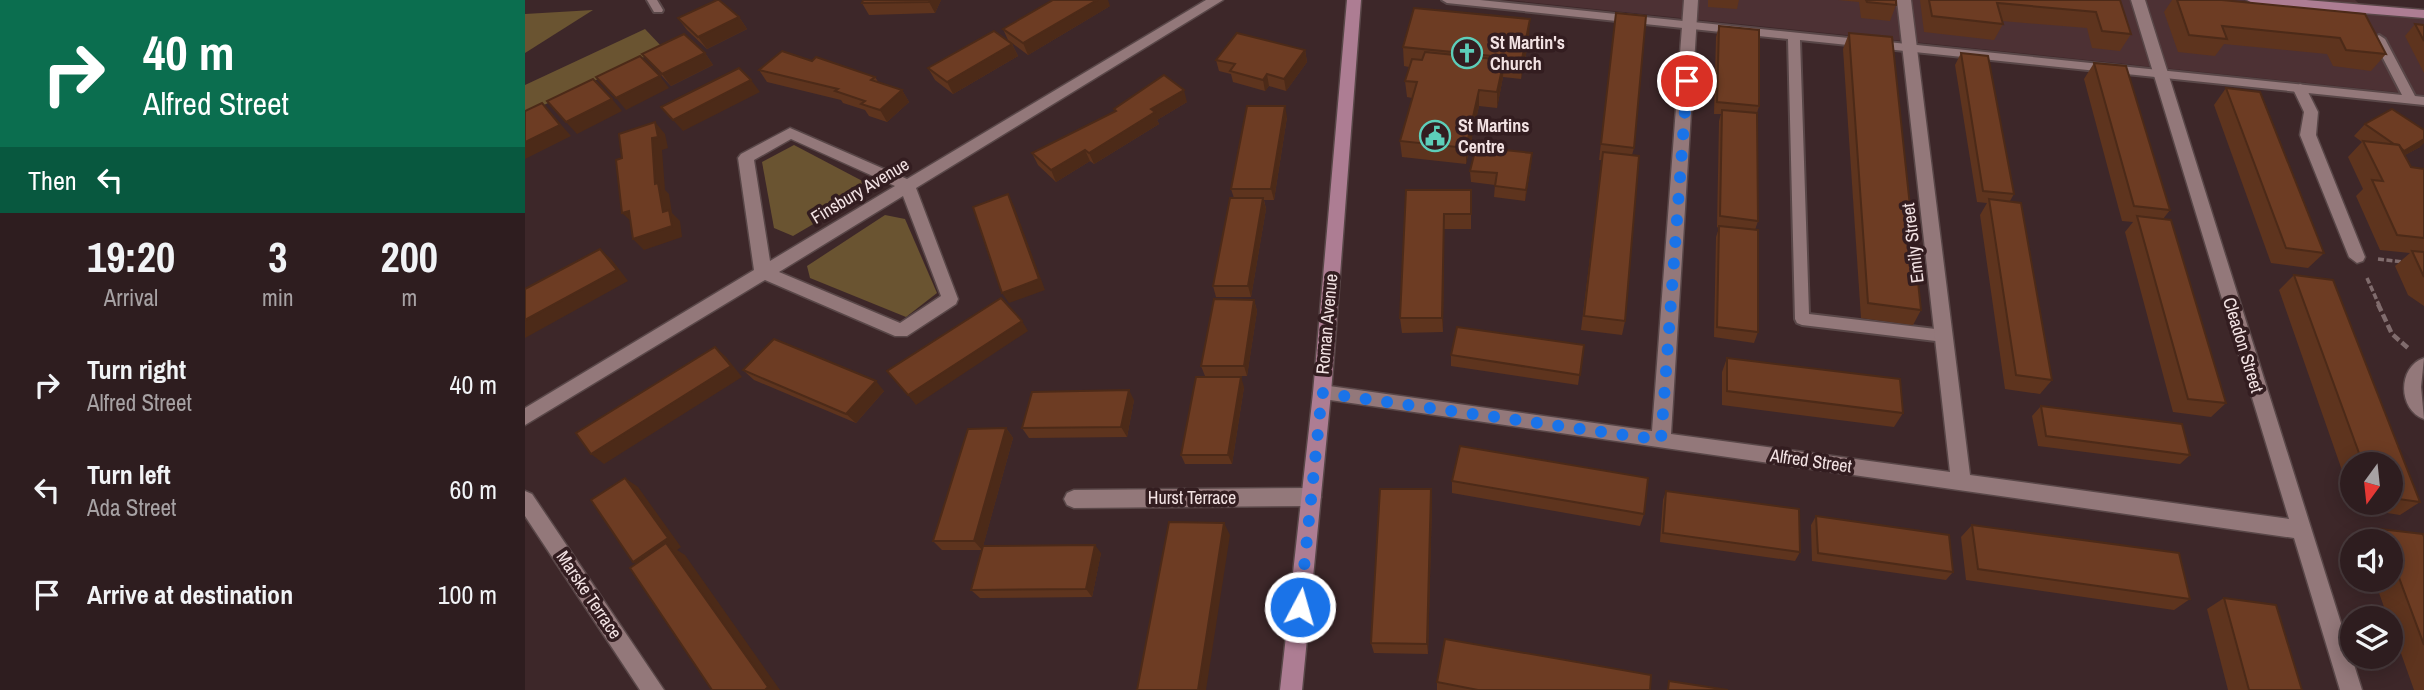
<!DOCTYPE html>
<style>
:root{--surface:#2e1d1f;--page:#3a2a2c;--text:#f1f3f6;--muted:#a7a2a4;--line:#493b3d}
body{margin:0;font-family:"Archivo Narrow",sans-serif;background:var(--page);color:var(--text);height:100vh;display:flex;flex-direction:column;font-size:26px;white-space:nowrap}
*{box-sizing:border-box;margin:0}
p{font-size:23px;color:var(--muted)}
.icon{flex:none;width:38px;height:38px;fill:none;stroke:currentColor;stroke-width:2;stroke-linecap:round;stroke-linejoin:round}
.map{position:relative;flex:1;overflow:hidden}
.side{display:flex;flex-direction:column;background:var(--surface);width:525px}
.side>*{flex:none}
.hud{background:#0b6e4f;color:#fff;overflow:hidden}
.needle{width:46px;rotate:195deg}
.controls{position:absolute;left:1815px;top:452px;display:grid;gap:14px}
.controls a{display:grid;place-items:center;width:63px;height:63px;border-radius:50%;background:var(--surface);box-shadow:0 4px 18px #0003,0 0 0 2px var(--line);font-size:35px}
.pin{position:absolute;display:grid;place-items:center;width:60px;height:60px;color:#fff;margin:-30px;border:4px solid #fff;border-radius:50%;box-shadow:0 2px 7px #0007}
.me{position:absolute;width:77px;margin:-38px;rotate:6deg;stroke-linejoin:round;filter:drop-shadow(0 0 5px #0008)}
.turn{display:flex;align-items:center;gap:24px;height:147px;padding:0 28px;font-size:32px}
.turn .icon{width:91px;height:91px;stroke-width:2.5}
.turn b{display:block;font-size:49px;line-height:60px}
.then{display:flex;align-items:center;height:66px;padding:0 28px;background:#0003;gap:14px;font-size:26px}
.eta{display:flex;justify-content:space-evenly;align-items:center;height:119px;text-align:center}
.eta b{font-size:42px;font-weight:800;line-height:49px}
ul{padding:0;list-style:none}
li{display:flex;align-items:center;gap:21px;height:105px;padding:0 28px}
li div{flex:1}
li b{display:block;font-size:26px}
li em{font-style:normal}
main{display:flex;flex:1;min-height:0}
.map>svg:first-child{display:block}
.built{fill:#4d3134}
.green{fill:#6a5431}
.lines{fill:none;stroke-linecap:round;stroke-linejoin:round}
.lane-casing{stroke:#594748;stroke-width:4}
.street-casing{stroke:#594748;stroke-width:3}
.secondary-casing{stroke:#594748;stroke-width:3}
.path-far1{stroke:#806c6d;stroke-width:3.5;stroke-dasharray:6 2.5;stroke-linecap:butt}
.path{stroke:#806c6d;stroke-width:4.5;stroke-dasharray:8 3.5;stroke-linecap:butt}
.lane{fill:#93787a;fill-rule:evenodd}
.street{fill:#93787a;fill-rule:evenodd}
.secondary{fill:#ad7d93;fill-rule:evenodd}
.wall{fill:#5e341e}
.shaded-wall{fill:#4c2a18}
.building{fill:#6d3c23;stroke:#4c2a18;stroke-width:2}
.route{stroke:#1a73e8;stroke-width:12;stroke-dasharray:0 21.6}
.labels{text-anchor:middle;stroke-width:7;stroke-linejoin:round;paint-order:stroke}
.poi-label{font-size:18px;font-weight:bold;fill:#f2e2e3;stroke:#331d20;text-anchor:start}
.street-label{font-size:18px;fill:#f2e2e3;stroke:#331d20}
</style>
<main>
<section class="side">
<div class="hud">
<div class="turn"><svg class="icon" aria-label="right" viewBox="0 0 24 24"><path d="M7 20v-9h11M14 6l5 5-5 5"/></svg><div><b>40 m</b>Alfred Street</div></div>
<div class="then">Then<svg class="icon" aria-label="left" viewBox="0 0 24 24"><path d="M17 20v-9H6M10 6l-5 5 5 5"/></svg></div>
</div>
<div class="eta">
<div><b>19:20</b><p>Arrival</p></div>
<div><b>3</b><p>min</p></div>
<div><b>200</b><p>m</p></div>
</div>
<ul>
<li><svg class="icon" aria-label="right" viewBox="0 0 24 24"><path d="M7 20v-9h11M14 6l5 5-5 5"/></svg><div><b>Turn right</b><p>Alfred Street</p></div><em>40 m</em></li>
<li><svg class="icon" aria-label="left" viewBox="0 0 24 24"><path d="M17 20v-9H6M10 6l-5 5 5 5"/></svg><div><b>Turn left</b><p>Ada Street</p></div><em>60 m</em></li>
<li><svg class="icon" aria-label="arrive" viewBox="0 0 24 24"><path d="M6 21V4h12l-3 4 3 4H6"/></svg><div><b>Arrive at destination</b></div><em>100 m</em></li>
</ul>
</section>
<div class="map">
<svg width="1899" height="690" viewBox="0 0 1899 690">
<rect width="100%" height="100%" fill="#3d2729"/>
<!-- built -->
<polygon class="built" points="983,0 1830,0 1840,9 1899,17 1899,95"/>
<!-- green -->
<g class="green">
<polygon points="68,10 0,53 0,14"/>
<polygon points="120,29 138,48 0,114 0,85"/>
<polygon points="269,145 345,185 338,195 268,236 249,228 237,162"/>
<polygon points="360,215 380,219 412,293 381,317 285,278 282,266"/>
</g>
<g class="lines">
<!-- lane casing -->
<g class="lane-casing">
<g id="lane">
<polygon points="122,0 132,0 138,10 137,12 129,12"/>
<polygon points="917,0 955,0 1877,95 1848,39 1854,35 1860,39 1890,96 1899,97 1899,105 1275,40 1284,314 1419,330 1424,332 1426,336 1424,340 1419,342 1277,325 1272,323 1270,319 1263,39 922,3"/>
</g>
</g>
<!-- street casing -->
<g class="street-casing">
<g id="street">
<path d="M 681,0 L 698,0 L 391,188 L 433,299 L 431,304 L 382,336 L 370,336 L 240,280 L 0,425 L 0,408 L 229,270 L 213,158 L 216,154 L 265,128 L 382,179 ZM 266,139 L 370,186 L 245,261 L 229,160 ZM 378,196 L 416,296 L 375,323 L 254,272 Z"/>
<polygon points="1159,0 1173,0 1146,434 1425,472 1372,0 1386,0 1445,475 1764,519 1606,0 1620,0 1837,690 1815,690 1769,538 791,398 788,393 791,388 797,385 1127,431"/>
<polygon points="1775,84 1780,86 1793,112 1791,135 1840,257 1838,261 1832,263 1824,257 1775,135 1779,112 1768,89"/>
<path d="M 1899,358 L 1896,387 L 1899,419 C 1873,410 1872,367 1899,358 Z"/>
<polygon points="786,488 793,491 796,497 793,503 786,506 549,508 542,505 539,499 542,493 549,490"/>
<polygon points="0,491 7,494 139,690 115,690 0,516"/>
</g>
</g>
<!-- secondary casing -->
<g class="secondary-casing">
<g id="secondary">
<polygon points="822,0 836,0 806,393 777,690 755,690 788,393"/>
<polygon points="1722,0 1781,0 1899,10 1899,18 1729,4"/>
</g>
</g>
<!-- path-far1 -->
<g class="path-far1">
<polyline points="1853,259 1879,262"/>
<polyline points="1842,278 1854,305"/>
</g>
<!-- path -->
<polyline class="path" points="1853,304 1867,334 1883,348"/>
<!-- lane -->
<use href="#lane" class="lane"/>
<!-- street -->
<use href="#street" class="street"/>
<!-- secondary -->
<use href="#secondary" class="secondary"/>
</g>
<!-- wall -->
<g class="wall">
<polygon points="338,0 416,0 410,13 344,15 337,3"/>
<polygon points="1183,0 1214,0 1212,9 1183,7"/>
<polygon points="1313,0 1371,0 1371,5 1365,21 1336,18 1334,2"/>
<polygon points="1395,0 1595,0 1606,34 1595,51 1567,48 1562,28 1477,21 1478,24 1469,40 1399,32"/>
<polygon points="1647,0 1697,0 1840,14 1861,54 1846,71 1808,66 1802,54 1699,44 1690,56 1653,52 1639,12"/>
<polygon points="585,6 503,55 483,40 478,29"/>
<polygon points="1091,13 1109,148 1107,155 1100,321 1097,335 1056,330 1077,160 1074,160"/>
<polygon points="214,17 222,29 182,49 162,30 153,18"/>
<polygon points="1890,24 1899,25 1899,73 1880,36"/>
<polygon points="1194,26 1234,106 1232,113 1233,221 1230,230 1233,332 1229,343 1189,337 1191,237 1194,228 1192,227 1194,121 1196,114 1189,114 1191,37"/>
<polygon points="1324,33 1396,310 1388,325 1336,318 1318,49"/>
<polygon points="1004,39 996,79 978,77 972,108 954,106 941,164 877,157 875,141 887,98 882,97 880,81 884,67 879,66 878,47"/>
<polygon points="487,44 493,56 428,94 410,80 403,68"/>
<polygon points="780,50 782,62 761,91 744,86 740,91 708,82 706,74 694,71 691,60"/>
<polygon points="180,53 188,65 146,86 117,54"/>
<polygon points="1436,53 1489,194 1485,201 1527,380 1515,394 1480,389 1455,215 1462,203 1452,202 1430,65"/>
<polygon points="287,61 350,77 354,83 377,90 384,102 362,122 344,116 340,110 318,103 316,100 242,82 234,70"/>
<polygon points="1569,63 1645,210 1638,219 1701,403 1686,417 1648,412 1600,232 1608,222 1597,221 1559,79"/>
<polygon points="1701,88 1799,253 1783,268 1746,263 1689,105"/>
<polygon points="662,102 632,120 634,124 569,164 565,161 531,182 513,165 507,153 590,111 589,109"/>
<polygon points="762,117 749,200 739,200 741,209 726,297 691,297 688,286 709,198 706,189"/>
<polygon points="1840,124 1895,147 1880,155 1886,167 1899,169 1899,306 1883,295 1870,266 1885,253 1855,250 1831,196 1838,189 1823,157 1837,142 1829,136"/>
<polygon points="1007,153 1006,165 1000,201 969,197 970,185 946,182 945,171"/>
<polygon points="881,190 946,190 946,229 919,229 918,332 877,333 875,318"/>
<polygon points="1769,275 1895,502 1875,515 1830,508 1828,502 1866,502 1866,464 1827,464 1827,499 1754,290"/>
<polygon points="729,300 732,311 722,376 680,376 676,366"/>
<polygon points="1059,345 1053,385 926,366 926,355"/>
<polygon points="1202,358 1378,413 1369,427 1197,405 1197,372"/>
<polygon points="218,370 359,391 331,423 229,380"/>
<polygon points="719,387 707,464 660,464 656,455"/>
<polygon points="609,400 602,437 504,438 497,428"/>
<polygon points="1516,406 1665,455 1655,464 1513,446 1507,416"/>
<polygon points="481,428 488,438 458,546 576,553 567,597 455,598 446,590 457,550 417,550 408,541"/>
<polygon points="927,481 1119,514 1115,526 927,493"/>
<polygon points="906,489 907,501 903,654 849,653 846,643"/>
<polygon points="1141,491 1275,552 1270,561 1135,542 1138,500"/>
<polygon points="1291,516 1428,572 1421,580 1287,561 1286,525"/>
<polygon points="1447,525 1665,599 1649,610 1441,580 1436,537"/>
<polygon points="1855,529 1899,537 1899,690 1889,690 1866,625 1866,618 1863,618 1849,579 1866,579 1866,541 1835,541"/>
<polygon points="1699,598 1777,690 1703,690 1682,609"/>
<polygon points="912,682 1125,690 912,690"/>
</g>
<!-- shaded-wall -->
<g class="shaded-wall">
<polygon points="405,0 416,0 410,13 404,2"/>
<polygon points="572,0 583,0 585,6 503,55 498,43"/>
<polygon points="214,17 222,29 182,49 173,37"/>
<polygon points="1005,19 1004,39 996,79 997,59"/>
<polygon points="487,44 493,56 428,94 422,82"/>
<polygon points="780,50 782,62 761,91 759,79"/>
<polygon points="180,53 188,65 146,86 137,74"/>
<polygon points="979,60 978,77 972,108 972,92"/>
<polygon points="742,74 744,86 740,91 738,80"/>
<polygon points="135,76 144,88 101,110 91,98"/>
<polygon points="226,80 235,92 158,131 148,120"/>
<polygon points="377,90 384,102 362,122 355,110"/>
<polygon points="659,90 662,102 632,120 634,124 569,164 564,153 626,109"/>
<polygon points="954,90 954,106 941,164 941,148"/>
<polygon points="87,99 97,111 52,134 41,122"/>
<polygon points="17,103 46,136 0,159 0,142"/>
<polygon points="760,106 762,117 749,200 746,189"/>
<polygon points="130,122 140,134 143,148 137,150 140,190 144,194 147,213 155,221 157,237 119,250 108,239 138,212 130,184 127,138"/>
<polygon points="1899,139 1899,143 1895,147 1867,162 1879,151"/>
<polygon points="560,150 565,161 531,182 526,170"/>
<polygon points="1007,153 1006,165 1000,201 1001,190"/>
<polygon points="483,194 489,206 520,290 484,303 477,293"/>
<polygon points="738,198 741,209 726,297 723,286"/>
<polygon points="104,211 109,224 97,213"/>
<polygon points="919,214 919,229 918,332 917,318"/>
<polygon points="75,249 87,260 103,281 0,338 0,320"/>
<polygon points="729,300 732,311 722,376 719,366"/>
<polygon points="497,321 503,331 391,405 383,395"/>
<polygon points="190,347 201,357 217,377 79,464 66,454"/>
<polygon points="716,377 719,387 707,464 703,455"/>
<polygon points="351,381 359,391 331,423 321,414"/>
<polygon points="604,390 609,400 602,437 596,427"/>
<polygon points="481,428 488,438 457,550 449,541"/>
<polygon points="100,478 113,487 156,547 152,550 160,555 255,690 240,690 122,570 108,562"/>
<polygon points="906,489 907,501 903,654 902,644"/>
<polygon points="699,523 705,535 681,690 673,690"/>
<polygon points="570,545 576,553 567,597 561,589"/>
</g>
<!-- building -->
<g class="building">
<polygon points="192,0 194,0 214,17 173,37 153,18"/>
<polygon points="338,0 405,0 404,2 337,3"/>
<polygon points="528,0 572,0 498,43 478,29"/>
<polygon points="1341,0 1371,0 1371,5 1342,2"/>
<polygon points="1404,0 1595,0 1606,34 1577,31 1571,12 1472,3 1478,24 1407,16"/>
<polygon points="1652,0 1697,0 1840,14 1861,54 1821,50 1815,38 1697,26 1702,39 1664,35"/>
<polygon points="889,8 1005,19 997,59 878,47"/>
<polygon points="1091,13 1121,16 1109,148 1076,144"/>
<polygon points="1890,24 1899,25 1899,41"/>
<polygon points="1194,26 1234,30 1234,106 1192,102"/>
<polygon points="469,31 487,44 422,82 403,68"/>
<polygon points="712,33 780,50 759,79 742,74 738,80 705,71 710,64 691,60"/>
<polygon points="1324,33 1367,37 1396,310 1343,303"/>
<polygon points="159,34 180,53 137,74 117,54"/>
<polygon points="257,51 287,61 291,57 350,77 346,80 377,90 355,110 336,104 340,101 310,91 313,89 234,70"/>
<polygon points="900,52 979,60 972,92 954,90 941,148 875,141 892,82 880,81 887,59 897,60"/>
<polygon points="1436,53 1463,56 1489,194 1458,191"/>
<polygon points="115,56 135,76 91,98 71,77"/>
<polygon points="1569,63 1601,66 1645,210 1609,206"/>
<polygon points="214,68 226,80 148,120 136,107"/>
<polygon points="639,75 659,90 626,109 630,112 564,153 560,150 526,170 507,153 591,111 589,109"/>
<polygon points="68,79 87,99 41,122 22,101"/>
<polygon points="1701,88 1735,92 1799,253 1761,248"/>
<polygon points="17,103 35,125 0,142 0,111"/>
<polygon points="722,106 760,106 746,189 706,189"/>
<polygon points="1867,109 1899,130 1899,139 1879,151 1877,149 1874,145 1869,144 1840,124"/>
<polygon points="1197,110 1232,113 1233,221 1195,216"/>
<polygon points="130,122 133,137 127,138 130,184 133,183 138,212 144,210 147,226 108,239 104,211 97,213 91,160 97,158 94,134"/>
<polygon points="1838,141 1874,145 1886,167 1899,169 1899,238 1872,235 1847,180 1858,181"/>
<polygon points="951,147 1007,153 1001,190 970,186 972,173 945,171"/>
<polygon points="1078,152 1114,156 1100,321 1059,316"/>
<polygon points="881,190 946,190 946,214 919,214 917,318 875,318"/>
<polygon points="483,194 514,279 477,293 448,207"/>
<polygon points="705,198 738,198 723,286 688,286"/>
<polygon points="1464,199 1496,203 1527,380 1491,375"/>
<polygon points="1612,216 1646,220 1701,403 1663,399"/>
<polygon points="1194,226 1233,230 1233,332 1192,327"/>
<polygon points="75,249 92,270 0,320 0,289"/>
<polygon points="1887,251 1899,252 1899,277"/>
<polygon points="1769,275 1808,280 1895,502 1866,498 1866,464 1838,464"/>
<polygon points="476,298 497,321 383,395 362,371"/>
<polygon points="689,299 729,300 719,366 676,366"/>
<polygon points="932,327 1059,345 1055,375 926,355"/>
<polygon points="249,339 351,381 321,414 218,370"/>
<polygon points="190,347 206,366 66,454 51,433"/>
<polygon points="1202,358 1375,379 1378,413 1202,391"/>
<polygon points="671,377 716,377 703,455 656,455"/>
<polygon points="604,390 596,427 497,428 507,392"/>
<polygon points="1516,406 1657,424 1665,455 1521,436"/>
<polygon points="481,428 449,541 408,541 443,429"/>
<polygon points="935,446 1123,478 1119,514 927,481"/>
<polygon points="100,478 143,538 108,562 66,500"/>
<polygon points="855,489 906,489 902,644 846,643"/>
<polygon points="1141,491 1274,509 1275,552 1138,533"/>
<polygon points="1291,516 1424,535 1428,572 1293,553"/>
<polygon points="644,522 699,523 673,690 612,690"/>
<polygon points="1447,525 1654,553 1665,599 1453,569"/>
<polygon points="1855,529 1898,534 1899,537 1899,645 1866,556 1866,541 1860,541"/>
<polygon points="141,543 243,687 240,690 187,690 105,568"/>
<polygon points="570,545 561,589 446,590 458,546"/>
<polygon points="1699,598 1751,605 1777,690 1724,690"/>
<polygon points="920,639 1126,675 1125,690 953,690 912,682"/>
<polygon points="1144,681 1203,690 1143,690"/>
</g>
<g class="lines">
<!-- route -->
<polyline class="route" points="775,607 797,393 1136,440 1162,81"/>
</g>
<!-- icons -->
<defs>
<g id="church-ring" transform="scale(1.575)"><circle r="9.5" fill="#331d20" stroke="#5dceb9" stroke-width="1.5"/><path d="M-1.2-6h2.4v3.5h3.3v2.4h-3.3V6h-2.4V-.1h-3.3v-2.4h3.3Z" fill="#5dceb9"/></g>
<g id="civic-ring" transform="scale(1.575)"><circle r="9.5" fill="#331d20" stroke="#5dceb9" stroke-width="1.5"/><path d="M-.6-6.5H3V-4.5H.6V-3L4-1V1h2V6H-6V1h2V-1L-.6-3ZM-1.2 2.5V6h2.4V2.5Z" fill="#5dceb9"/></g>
</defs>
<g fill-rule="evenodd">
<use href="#church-ring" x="942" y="53"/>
<use href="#civic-ring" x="910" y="136"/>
</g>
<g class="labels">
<!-- poi labels -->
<g class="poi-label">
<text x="965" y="49">St Martin's<tspan x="965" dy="21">Church</tspan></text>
<text x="933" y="132">St Martins<tspan x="933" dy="21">Centre</tspan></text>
</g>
<!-- street labels -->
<g class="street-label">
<text transform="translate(335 191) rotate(-31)" y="6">Finsbury Avenue</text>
<text transform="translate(1388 243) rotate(-97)" y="6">Emily Street</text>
<text transform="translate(802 324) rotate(-85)" y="6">Roman Avenue</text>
<text transform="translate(1718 345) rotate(73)" y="6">Cleadon Street</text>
<text transform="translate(1286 461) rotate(8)" y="6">Alfred Street</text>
<text x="667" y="504">Hurst Terrace</text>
<text transform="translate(64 595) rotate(56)" y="6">Marske Terrace</text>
</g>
</g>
</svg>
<div class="controls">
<a><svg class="needle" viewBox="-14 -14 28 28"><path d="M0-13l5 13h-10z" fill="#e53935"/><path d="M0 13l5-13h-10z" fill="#a7a2a4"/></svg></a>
<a><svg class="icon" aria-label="sound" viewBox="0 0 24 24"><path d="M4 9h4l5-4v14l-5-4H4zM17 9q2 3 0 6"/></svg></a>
<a><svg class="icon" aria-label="layers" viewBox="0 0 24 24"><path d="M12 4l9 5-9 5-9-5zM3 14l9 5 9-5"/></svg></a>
</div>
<div class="pin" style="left:1162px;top:81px;background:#d93025"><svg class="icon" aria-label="arrive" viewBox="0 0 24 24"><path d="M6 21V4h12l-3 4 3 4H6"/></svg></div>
<svg class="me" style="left:775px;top:607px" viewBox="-20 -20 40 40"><circle r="17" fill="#1a73e8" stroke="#fff" stroke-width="3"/><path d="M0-11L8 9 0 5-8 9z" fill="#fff"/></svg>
</div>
</main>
